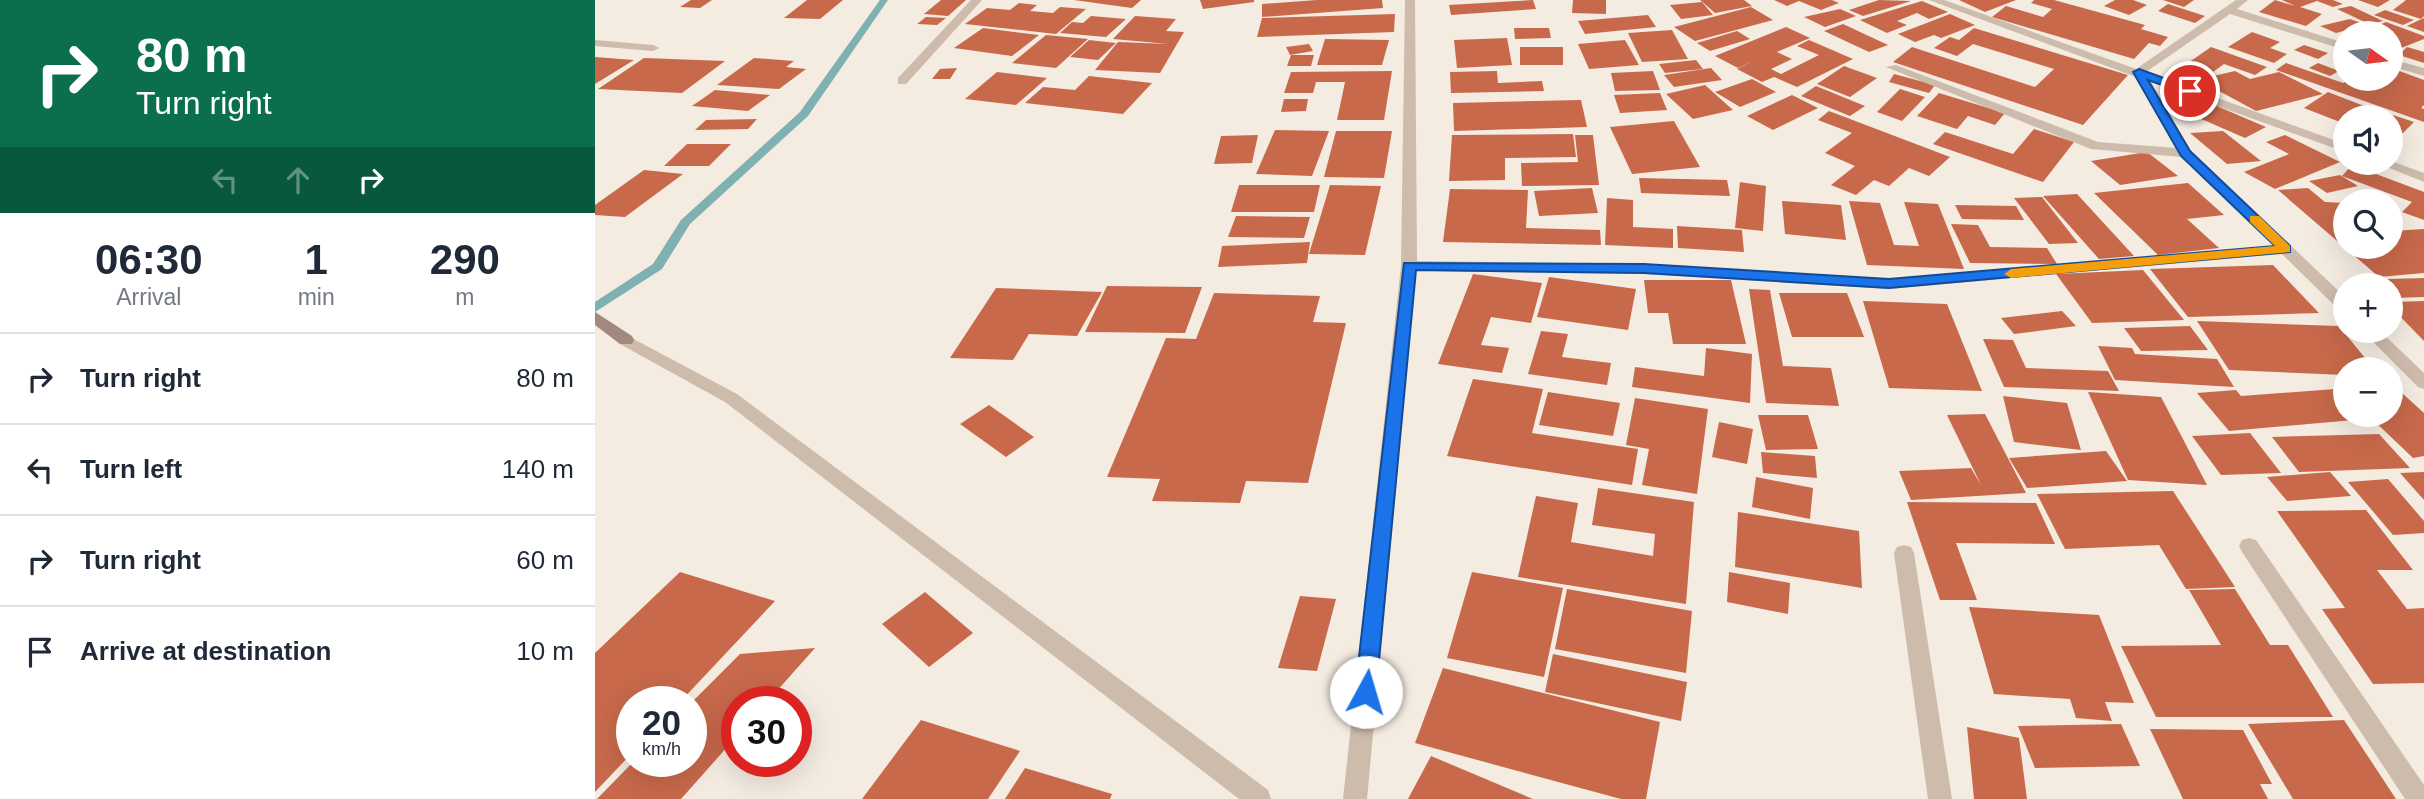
<!DOCTYPE html>
<meta charset="utf-8">
<style>
:root{--surface:#fff;--page:#f2f2f3;--text:#1f2937;--muted:#747a83;--line:#e0e1e3}
body{margin:0;font-family:Helvetica,sans-serif;background:var(--page);color:var(--text);height:100vh;display:flex;flex-direction:column;font-size:26px;white-space:nowrap}
*{box-sizing:border-box;margin:0}
p{font-size:23px;color:var(--muted)}
.icon{flex:none;width:38px;height:38px;fill:none;stroke:currentColor;stroke-width:2;stroke-linecap:round;stroke-linejoin:round}
.map{position:relative;flex:1;overflow:hidden}
.drawer{display:flex;flex-direction:column;background:var(--surface);width:595px}
.drawer>*{flex:none}
.top-card{background:#0b6e4f;color:#fff;overflow:hidden}
.needle{width:46px;rotate:104deg}
.buttons{position:absolute;left:1738px;top:21px;display:grid;gap:14px}
.buttons a{display:grid;place-items:center;width:70px;height:70px;border-radius:50%;background:var(--surface);box-shadow:0 7px 28px #0002;font-size:35px}
.speed{position:absolute;left:21px;top:686px;display:flex;gap:14px;font-size:35px;font-weight:700;text-align:center}
.speed>*{display:grid;place-content:center;width:91px;height:91px;border-radius:50%;background:var(--surface);box-shadow:0 7px 28px #0002;line-height:1}
.speed small{font-size:18px;font-weight:400}
.speed .limit{border:10px solid #d22;background:#fff;color:#111}
.pin{position:absolute;display:grid;place-items:center;width:60px;height:60px;color:#fff;margin:-30px;border:4px solid #fff;border-radius:50%;box-shadow:0 2px 7px #0007}
.me{position:absolute;width:77px;margin:-38px;rotate:6deg;stroke-linejoin:round;filter:drop-shadow(0 0 5px #0008)}
.turn{display:flex;align-items:center;gap:24px;height:147px;padding:0 21px;font-size:32px}
.turn .icon{width:91px;height:91px;stroke-width:2.5}
.turn b{display:block;font-size:49px;line-height:60px}
.lanes{display:flex;align-items:center;height:66px;padding:0 21px;background:#0003;justify-content:center;gap:35px;direction:ltr}
.lanes .off{opacity:.35}
.eta{display:flex;justify-content:space-evenly;align-items:center;height:119px;text-align:center}
.eta b{font-size:42px;font-weight:600;line-height:49px}
ul{padding:0;list-style:none}
li{display:flex;align-items:center;gap:21px;height:91px;padding:0 21px;border-top:2px solid var(--line)}
li div{flex:1}
li b{display:block;font-size:26px}
li em{font-style:normal}
main{display:flex;flex:1;min-height:0}
.map>svg:first-child{display:block}
.lines{fill:none;stroke-linecap:round;stroke-linejoin:round}
.stream{fill:#7fb0b2;fill-rule:evenodd}
.building{fill:#c8694b}
.street{fill:#cdbbac;fill-rule:evenodd}
.secondary{fill:#a18a7d;fill-rule:evenodd}
.route{fill:#1a73e8;stroke:#114b97;stroke-width:2}
.slow{fill:#f59e0b}
</style>
<main>
<section class="drawer">
<div class="top-card">
<div class="turn"><svg class="icon" aria-label="right" viewBox="0 0 24 24"><path d="M7 20v-9h11M14 6l5 5-5 5"/></svg><div><b>80 m</b>Turn right</div></div>
<div class="lanes"><svg class="icon off" aria-label="left" viewBox="0 0 24 24"><path d="M17 20v-9H6M10 6l-5 5 5 5"/></svg><svg class="icon off" aria-label="ahead" viewBox="0 0 24 24"><path d="M12 20V5M6 11l6-6 6 6"/></svg><svg class="icon" aria-label="right" viewBox="0 0 24 24"><path d="M7 20v-9h11M14 6l5 5-5 5"/></svg></div>
</div>
<div class="eta">
<div><b>06:30</b><p>Arrival</p></div>
<div><b>1</b><p>min</p></div>
<div><b>290</b><p>m</p></div>
</div>
<ul>
<li><svg class="icon" aria-label="right" viewBox="0 0 24 24"><path d="M7 20v-9h11M14 6l5 5-5 5"/></svg><div><b>Turn right</b></div><em>80 m</em></li>
<li><svg class="icon" aria-label="left" viewBox="0 0 24 24"><path d="M17 20v-9H6M10 6l-5 5 5 5"/></svg><div><b>Turn left</b></div><em>140 m</em></li>
<li><svg class="icon" aria-label="right" viewBox="0 0 24 24"><path d="M7 20v-9h11M14 6l5 5-5 5"/></svg><div><b>Turn right</b></div><em>60 m</em></li>
<li><svg class="icon" aria-label="arrive" viewBox="0 0 24 24"><path d="M6 21V4h12l-3 4 3 4H6"/></svg><div><b>Arrive at destination</b></div><em>10 m</em></li>
</ul>
</section>
<div class="map">
<svg width="1829" height="799" viewBox="0 0 1829 799">
<rect width="100%" height="100%" fill="#f4ebe1"/>
<g class="lines">
<!-- stream -->
<polygon class="stream" points="285,0 293,0 213,116 95,224 67,269 0,312 0,302 58,264 86,220 205,112"/>
</g>
<!-- building -->
<g class="building">
<polygon points="96,0 117,0 105,8 85,7"/>
<polygon points="212,0 248,0 225,19 189,18"/>
<polygon points="346,0 371,0 353,16 329,14"/>
<polygon points="479,0 546,0 537,8"/>
<polygon points="605,0 659,0 659,2 608,9"/>
<polygon points="722,0 787,0 788,8 667,17 667,4"/>
<polygon points="938,0 941,9 856,15 854,5"/>
<polygon points="978,0 1011,0 1011,14 977,13"/>
<polygon points="1105,0 1149,0 1157,6 1120,13"/>
<polygon points="1179,0 1237,0 1244,3 1226,10 1204,1 1192,6"/>
<polygon points="1284,0 1316,1 1268,16 1254,10"/>
<polygon points="1364,0 1421,0 1390,12"/>
<polygon points="1439,0 1459,0 1550,25 1546,29 1573,37 1565,46 1554,43 1539,59 1397,17 1411,6 1448,17 1457,9 1436,3"/>
<polygon points="1520,0 1538,0 1552,5 1534,15 1509,6"/>
<polygon points="1568,0 1599,0 1589,7"/>
<polygon points="1680,0 1700,6 1687,0 1738,0 1748,4 1738,7 1722,1 1705,7 1727,14 1711,26 1664,12"/>
<polygon points="1763,0 1795,0 1783,7"/>
<polygon points="1811,0 1829,0 1829,16 1826,19 1798,10"/>
<polygon points="1327,1 1353,12 1334,19 1322,13 1302,21 1312,25 1292,33 1265,20"/>
<polygon points="1107,2 1118,15 1086,19 1075,5"/>
<polygon points="424,3 442,5 435,11 458,13 465,7 491,9 461,34 370,24 392,8 415,10"/>
<polygon points="1573,4 1610,16 1600,23 1563,11"/>
<polygon points="1756,6 1788,21 1774,24 1742,9"/>
<polygon points="1156,7 1178,20 1100,41 1079,27"/>
<polygon points="1245,9 1261,16 1230,27 1209,17"/>
<polygon points="1790,10 1819,20 1808,25 1779,15"/>
<polygon points="800,14 799,32 662,37 667,18"/>
<polygon points="1355,14 1380,25 1346,38 1339,35 1320,42 1303,34"/>
<polygon points="1053,15 1061,27 990,34 983,21"/>
<polygon points="496,16 531,19 511,37 465,33 477,22 488,23"/>
<polygon points="540,16 581,19 571,31 589,32 565,73 500,70 523,42 574,44 518,39"/>
<polygon points="331,17 351,18 342,25 322,24"/>
<polygon points="1829,18 1829,32 1812,26 1820,22"/>
<polygon points="1755,19 1771,25 1741,33 1725,26"/>
<polygon points="1791,22 1829,36 1829,39 1796,52 1796,33 1767,33"/>
<polygon points="1248,24 1293,45 1274,52 1229,31"/>
<polygon points="1191,27 1215,38 1182,52 1197,59 1176,69 1186,74 1224,55 1202,46 1214,40 1258,59 1202,87 1179,77 1167,82 1142,69 1158,61 1143,68 1120,56"/>
<polygon points="388,28 444,35 417,56 359,48"/>
<polygon points="919,28 954,28 956,38 920,39"/>
<polygon points="1379,28 1533,75 1488,125 1298,62 1317,47 1440,87 1459,69 1378,44 1362,56 1339,48 1355,37 1364,40"/>
<polygon points="1077,30 1093,59 1047,62 1033,33"/>
<polygon points="1142,31 1155,39 1115,51 1102,43"/>
<polygon points="1657,32 1685,42 1675,48 1692,54 1679,63 1633,47"/>
<polygon points="451,35 493,39 461,68 417,63"/>
<polygon points="912,38 917,65 862,68 859,40"/>
<polygon points="730,39 794,40 787,65 722,65"/>
<polygon points="494,40 521,43 503,60 475,57"/>
<polygon points="1030,40 1044,65 994,69 983,44"/>
<polygon points="714,44 718,51 695,55 691,47"/>
<polygon points="1709,45 1733,53 1723,59 1699,50"/>
<rect x="925" y="47" width="43" height="18"/>
<polygon points="1616,47 1672,67 1660,75 1629,64 1618,72 1593,63"/>
<polygon points="1812,47 1829,52 1829,63 1804,55"/>
<polygon points="696,55 719,55 716,66 692,66"/>
<polygon points="0,57 39,60 0,84"/>
<polygon points="49,58 130,61 87,93 3,89"/>
<polygon points="159,58 199,61 191,67 211,69 184,89 122,85"/>
<polygon points="1101,60 1108,69 1070,73 1064,64"/>
<polygon points="1691,63 1748,83 1755,79 1796,79 1796,68 1829,80 1829,105 1826,108 1829,109 1829,122 1681,70"/>
<polygon points="1723,63 1744,71 1735,76 1714,68"/>
<polygon points="1249,66 1282,78 1255,97 1222,84"/>
<polygon points="362,68 355,79 337,79 345,69"/>
<polygon points="1116,68 1127,80 1079,87 1069,75"/>
<polygon points="1602,70 1614,77 1640,71 1655,79 1684,72 1728,94 1661,111 1591,73"/>
<polygon points="797,71 789,120 742,120 750,82 721,82 718,93 689,93 696,72"/>
<polygon points="902,71 903,83 947,81 949,91 856,93 855,72"/>
<polygon points="1058,71 1065,90 1020,91 1016,73"/>
<polygon points="402,72 452,78 421,105 370,99"/>
<polygon points="1299,74 1340,85 1334,93 1294,82"/>
<polygon points="494,76 557,83 528,114 430,103 448,87 480,90"/>
<polygon points="1157,79 1181,92 1145,107 1120,92"/>
<polygon points="1110,85 1138,110 1098,119 1071,94"/>
<polygon points="1221,86 1270,106 1255,116 1206,96"/>
<polygon points="1305,89 1330,97 1307,121 1282,112"/>
<polygon points="120,90 175,95 153,111 97,106"/>
<polygon points="1733,92 1777,109 1765,117 1750,117 1750,124 1709,108"/>
<polygon points="1065,93 1072,110 1025,113 1019,95"/>
<polygon points="1344,93 1410,113 1400,125 1373,116 1362,129 1322,116"/>
<polygon points="1197,95 1223,108 1178,130 1152,116"/>
<polygon points="689,99 713,99 711,111 686,112"/>
<polygon points="986,100 992,127 859,131 858,103"/>
<polygon points="1617,104 1671,127 1650,138 1595,114"/>
<polygon points="1234,111 1355,157 1334,176 1314,168 1294,186 1279,180 1261,195 1236,185 1260,166 1230,153 1257,133 1223,120"/>
<polygon points="1786,111 1819,122 1800,141 1796,140 1796,117 1780,117"/>
<polygon points="162,119 153,129 100,130 111,120"/>
<polygon points="1079,121 1105,167 1037,174 1015,127"/>
<polygon points="1439,129 1479,142 1448,182 1338,144 1350,132 1418,154"/>
<polygon points="680,130 734,131 717,176 661,174"/>
<polygon points="741,131 797,131 789,178 729,177"/>
<polygon points="1628,131 1666,161 1632,164 1595,133"/>
<polygon points="978,134 981,157 910,158 910,180 854,181 857,135"/>
<polygon points="663,135 657,163 619,164 626,136"/>
<polygon points="980,135 998,135 1004,185 927,186 926,163 983,162"/>
<polygon points="1690,135 1745,162 1680,189 1649,172 1694,154 1671,142"/>
<polygon points="92,144 136,144 114,166 69,166"/>
<polygon points="1552,152 1583,176 1525,185 1496,161"/>
<polygon points="1757,165 1829,192 1829,220 1807,212 1817,202 1747,176"/>
<polygon points="49,170 88,174 30,217 0,215 0,205"/>
<polygon points="1745,175 1763,186 1732,193 1714,181"/>
<polygon points="1044,178 1132,180 1135,196 1046,193"/>
<polygon points="1145,182 1171,186 1168,231 1140,228"/>
<polygon points="1593,183 1629,215 1592,219 1624,248 1563,255 1499,193"/>
<polygon points="644,185 725,185 719,212 636,212"/>
<polygon points="735,185 786,186 770,255 714,254"/>
<polygon points="997,188 1003,213 944,216 939,191"/>
<polygon points="1713,188 1730,202 1750,203 1750,225 1745,225 1750,229 1750,247 1796,247 1796,231 1829,229 1829,273 1784,277 1683,190"/>
<polygon points="855,189 933,190 931,228 1005,230 1006,245 848,242"/>
<polygon points="1482,194 1539,256 1504,259 1448,196"/>
<polygon points="1447,197 1483,243 1454,244 1419,198"/>
<polygon points="1012,198 1038,200 1038,227 1078,229 1078,248 1010,245"/>
<polygon points="1187,201 1246,205 1251,240 1190,234"/>
<polygon points="1254,201 1285,203 1299,245 1324,246 1309,202 1343,204 1369,269 1272,265"/>
<polygon points="1360,205 1421,206 1429,220 1367,219"/>
<polygon points="641,216 715,217 709,238 633,237"/>
<polygon points="1356,224 1383,225 1395,247 1452,248 1462,264 1375,263"/>
<polygon points="1082,226 1147,230 1149,252 1083,248"/>
<polygon points="715,242 712,263 623,267 627,246"/>
<polygon points="1678,265 1724,313 1593,317 1555,269"/>
<polygon points="1548,270 1589,320 1497,323 1461,274"/>
<polygon points="878,274 947,283 936,323 896,317 886,345 914,348 907,373 843,364"/>
<polygon points="954,277 1041,289 1033,330 942,317"/>
<polygon points="1829,278 1829,297 1796,298 1796,285 1762,285 1757,280"/>
<polygon points="1049,280 1136,280 1151,344 1078,344 1073,313 1053,313"/>
<polygon points="512,286 607,287 590,333 490,332"/>
<polygon points="401,288 507,292 482,336 434,334 418,360 355,358"/>
<polygon points="1154,289 1175,290 1188,366 1236,368 1244,406 1171,403"/>
<polygon points="619,293 725,296 718,322 751,323 713,483 651,481 645,503 557,501 565,479 512,477 571,338 601,339"/>
<polygon points="1184,293 1252,293 1269,337 1197,337"/>
<polygon points="1268,301 1352,304 1387,391 1294,388"/>
<polygon points="1829,301 1829,341 1796,307 1796,302"/>
<polygon points="1467,311 1481,326 1419,334 1406,318"/>
<polygon points="1602,321 1744,326 1779,369 1750,369 1750,375 1634,370"/>
<polygon points="1595,326 1613,350 1546,351 1529,328"/>
<polygon points="946,331 973,334 967,357 1016,363 1012,385 933,374"/>
<polygon points="1388,339 1418,340 1431,368 1513,371 1524,391 1409,387"/>
<polygon points="1503,346 1537,348 1540,354 1622,359 1639,387 1520,380"/>
<polygon points="1111,348 1157,354 1155,403 1037,387 1040,367 1109,376"/>
<polygon points="878,379 948,389 937,433 1043,449 1037,485 852,456"/>
<polygon points="1796,383 1829,413 1829,456 1818,458 1773,415 1796,415"/>
<polygon points="1740,389 1750,399 1750,415 1766,415 1770,419 1634,431 1602,393 1641,390 1646,396"/>
<polygon points="953,392 1025,403 1018,436 944,425"/>
<polygon points="1493,392 1566,397 1612,485 1533,480"/>
<polygon points="1408,396 1472,403 1486,450 1419,442"/>
<polygon points="1040,398 1113,409 1102,494 1047,485 1054,449 1031,445"/>
<polygon points="394,405 439,437 411,457 365,424"/>
<polygon points="1390,414 1431,493 1316,500 1304,471 1376,468 1386,485 1352,415"/>
<polygon points="1163,415 1213,415 1223,449 1171,450"/>
<polygon points="1124,422 1158,429 1152,464 1117,457"/>
<polygon points="1655,433 1686,473 1626,475 1597,436"/>
<polygon points="1784,434 1815,468 1704,472 1677,437"/>
<polygon points="1511,451 1532,481 1432,488 1414,458"/>
<polygon points="1166,452 1220,456 1222,478 1168,473"/>
<polygon points="1735,472 1756,496 1692,501 1672,477"/>
<polygon points="1829,472 1829,500 1805,473"/>
<polygon points="1161,477 1218,488 1215,519 1157,507"/>
<polygon points="1793,479 1829,521 1829,533 1798,535 1753,482"/>
<polygon points="1003,488 1099,502 1091,604 923,577 941,496 983,503 976,542 1058,556 1060,534 997,525"/>
<polygon points="1578,491 1640,587 1591,589 1564,545 1470,549 1442,494"/>
<polygon points="1312,502 1441,503 1460,544 1361,543 1382,600 1345,600"/>
<polygon points="1771,510 1818,570 1782,570 1812,609 1829,608 1829,683 1778,684 1727,609 1750,608 1682,511"/>
<polygon points="1143,512 1264,531 1267,588 1140,567"/>
<polygon points="85,572 180,601 85,702 37,702 37,753 0,792 0,653"/>
<polygon points="877,572 968,588 949,677 852,658"/>
<polygon points="1134,572 1195,583 1193,614 1132,602"/>
<polygon points="972,589 1097,611 1091,673 960,649"/>
<polygon points="1640,589 1675,645 1693,645 1738,717 1561,717 1526,646 1626,645 1594,590"/>
<polygon points="330,592 378,633 334,667 287,624"/>
<polygon points="705,596 741,599 722,671 683,668"/>
<polygon points="1374,607 1504,615 1539,703 1510,702 1517,721 1481,718 1475,699 1399,694"/>
<polygon points="220,648 172,702 142,702 142,736 86,799 2,799 39,761 96,761 96,703 145,654"/>
<polygon points="958,654 1092,682 1086,721 950,692"/>
<polygon points="848,668 1065,722 1051,799 1026,799 820,743"/>
<polygon points="326,720 425,751 393,799 267,799"/>
<polygon points="1749,720 1801,799 1698,799 1653,724"/>
<polygon points="1526,724 1545,766 1440,768 1423,726"/>
<polygon points="1372,727 1424,738 1432,799 1379,799"/>
<polygon points="1555,729 1648,730 1677,784 1665,784 1673,799 1588,799"/>
<polygon points="836,756 938,799 813,799"/>
<polygon points="430,768 517,794 515,799 410,799"/>
</g>
<g class="lines">
<!-- street -->
<g class="street">
<polygon points="376,0 387,0 311,84 303,84 303,78"/>
<polygon points="810,0 820,0 822,261 1049,264 1294,279 1679,246 1587,157 1496,149 1291,67 1301,65 1503,142 1582,148 1541,77 1334,0 1349,0 1541,69 1641,0 1653,0 1642,9 1750,43 1750,50 1635,14 1551,72 1750,144 1750,152 1556,82 1596,151 1750,297 1750,311 1744,310 1687,254 1294,289 1049,274 821,271 772,799 748,799 806,266"/>
<polygon points="0,40 58,45 64,48 58,51 0,46"/>
<polygon points="1796,59 1829,68 1829,76 1796,66"/>
<polygon points="1796,161 1829,173 1829,182 1782,163"/>
<polygon points="1767,331 1785,331 1829,373 1829,389 1823,387"/>
<polygon points="31,335 142,394 673,790 676,799 644,799 130,402 25,344 23,340"/>
<polygon points="1654,538 1661,540 1829,785 1829,799 1810,799 1647,552 1644,546 1647,540"/>
<polygon points="1309,545 1316,547 1319,553 1357,799 1333,799 1299,553 1302,547"/>
</g>
<!-- secondary -->
<polygon class="secondary" points="0,312 37,336 39,340 37,344 25,344 0,325"/>
</g>
<!-- route -->
<polygon class="route" points="1544,69 1599,89 1599,94 1595,95 1553,80 1595,151 1695,246 1695,252 1294,288 1049,273 821,270 781,692 778,699 771,702 763,699 760,692 809,263 1049,264 1294,279 1680,246 1586,156 1538,72"/>
<!-- slow -->
<polygon class="slow" points="1655,216 1664,216 1695,246 1695,252 1416,278 1409,274 1416,269 1680,246 1655,222"/>
</svg>
<div class="buttons">
<a><svg class="needle" viewBox="-14 -14 28 28"><path d="M0-13l5 13h-10z" fill="#e53935"/><path d="M0 13l5-13h-10z" fill="#747a83"/></svg></a>
<a><svg class="icon" aria-label="sound" viewBox="0 0 24 24"><path d="M4 9h4l5-4v14l-5-4H4zM17 9q2 3 0 6"/></svg></a>
<a><svg class="icon" aria-label="search" viewBox="0 0 24 24"><circle cx="10" cy="10" r="6"/><path d="M15 15l6 6"/></svg></a>
<a>+</a>
<a>−</a>
</div>
<div class="speed"><div>20<small>km/h</small></div><div class="limit">30</div></div>
<div class="pin" style="left:1595px;top:91px;background:#d93025"><svg class="icon" aria-label="arrive" viewBox="0 0 24 24"><path d="M6 21V4h12l-3 4 3 4H6"/></svg></div>
<svg class="me" style="left:771px;top:692px" viewBox="-20 -20 40 40"><circle r="19" fill="#fff"/><path d="M0-13L10 11 0 6-10 11z" fill="#1a73e8"/></svg>
</div>
</main>
